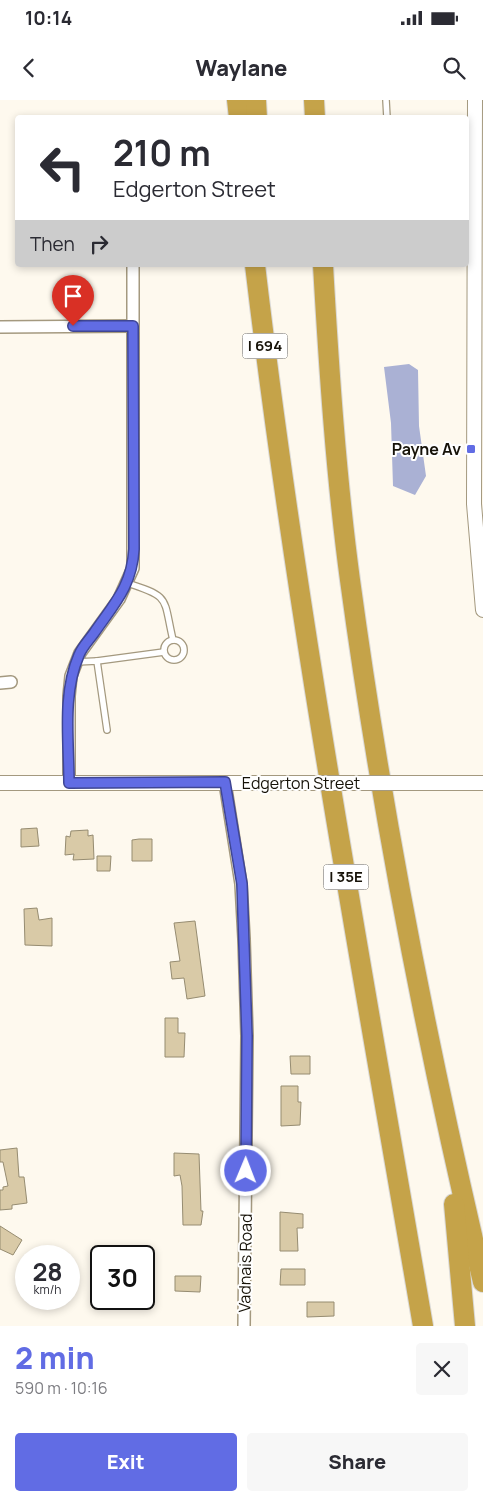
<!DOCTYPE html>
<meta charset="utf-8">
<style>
:root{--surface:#fff;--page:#f7f7f7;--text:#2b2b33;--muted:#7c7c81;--accent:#616ce4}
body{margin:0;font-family:Manrope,sans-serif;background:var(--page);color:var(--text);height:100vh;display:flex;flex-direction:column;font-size:19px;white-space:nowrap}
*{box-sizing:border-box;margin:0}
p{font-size:16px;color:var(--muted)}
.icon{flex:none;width:28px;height:28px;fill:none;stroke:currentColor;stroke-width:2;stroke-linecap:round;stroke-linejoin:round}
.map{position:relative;height:1226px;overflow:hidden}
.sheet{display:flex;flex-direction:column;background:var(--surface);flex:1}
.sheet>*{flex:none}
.banner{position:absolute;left:15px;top:15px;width:454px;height:152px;border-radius:5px;box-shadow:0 2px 8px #0003;background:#fff;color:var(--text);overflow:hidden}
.speed{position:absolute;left:15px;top:1145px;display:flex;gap:10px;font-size:25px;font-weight:700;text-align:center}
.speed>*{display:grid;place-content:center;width:65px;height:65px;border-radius:50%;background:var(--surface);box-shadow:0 2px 8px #0003;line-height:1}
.speed small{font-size:12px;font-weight:400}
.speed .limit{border:2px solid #111;border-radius:8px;background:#fff;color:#111}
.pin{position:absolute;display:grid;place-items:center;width:42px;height:42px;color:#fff;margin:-51px -21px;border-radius:50% 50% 50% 0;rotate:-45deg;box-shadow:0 0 5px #0007}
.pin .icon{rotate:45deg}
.me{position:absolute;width:55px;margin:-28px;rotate:1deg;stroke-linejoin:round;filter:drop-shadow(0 0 4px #0008)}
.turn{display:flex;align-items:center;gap:18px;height:105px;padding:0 15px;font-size:22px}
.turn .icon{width:65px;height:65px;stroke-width:2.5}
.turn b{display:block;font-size:35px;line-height:42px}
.then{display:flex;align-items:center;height:48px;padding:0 15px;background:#0003;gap:10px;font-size:19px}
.round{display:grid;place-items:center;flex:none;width:52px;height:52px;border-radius:5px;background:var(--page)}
.head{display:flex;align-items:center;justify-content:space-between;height:85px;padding:0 15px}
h1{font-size:30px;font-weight:800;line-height:38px;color:var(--accent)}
.action{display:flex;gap:10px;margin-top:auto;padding:10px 15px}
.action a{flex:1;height:58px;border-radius:5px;background:var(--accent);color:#fff;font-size:20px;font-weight:800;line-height:58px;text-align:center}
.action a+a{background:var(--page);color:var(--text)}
.status{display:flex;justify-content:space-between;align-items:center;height:35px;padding:0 25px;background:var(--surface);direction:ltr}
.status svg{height:14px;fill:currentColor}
header{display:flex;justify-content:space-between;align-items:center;height:65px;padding:0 15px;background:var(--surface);font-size:22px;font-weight:800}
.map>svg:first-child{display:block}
.water{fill:#aab1d4}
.building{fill:#d9caa7;stroke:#968c71}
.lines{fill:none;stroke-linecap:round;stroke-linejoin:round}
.service-casing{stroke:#a4997f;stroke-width:8}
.minor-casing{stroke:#a4997f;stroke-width:14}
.tertiary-casing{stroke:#a4997f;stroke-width:16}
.motorway-casing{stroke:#dad9d7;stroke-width:22}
.service{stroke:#fff;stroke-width:5.5}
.minor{stroke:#fff;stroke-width:11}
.tertiary{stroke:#fff;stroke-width:14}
.motorway{stroke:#c5a349;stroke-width:20}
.tertiary-bridge-casing{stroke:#a4997f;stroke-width:16;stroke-linecap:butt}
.tertiary-bridge{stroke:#fff;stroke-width:14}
.route-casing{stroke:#3f4694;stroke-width:12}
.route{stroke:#616ce4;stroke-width:9}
.poi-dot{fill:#616ce4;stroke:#fff;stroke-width:2}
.labels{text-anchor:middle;stroke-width:4;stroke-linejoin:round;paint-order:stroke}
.shield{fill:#fff;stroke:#5c5952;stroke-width:1}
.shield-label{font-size:15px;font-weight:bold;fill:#161208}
.poi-label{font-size:16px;font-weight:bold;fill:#161208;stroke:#fff;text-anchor:end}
.street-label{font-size:16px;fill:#161208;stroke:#fff}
</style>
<div class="status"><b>10:14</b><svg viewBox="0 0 49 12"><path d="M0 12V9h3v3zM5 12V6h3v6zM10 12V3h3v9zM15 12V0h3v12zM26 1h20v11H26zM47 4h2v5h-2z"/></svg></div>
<header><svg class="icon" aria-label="back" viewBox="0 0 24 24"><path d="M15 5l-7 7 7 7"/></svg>Waylane<svg class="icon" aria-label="search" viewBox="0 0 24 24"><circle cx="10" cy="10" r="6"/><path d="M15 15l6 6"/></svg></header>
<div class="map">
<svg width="483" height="1226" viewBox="0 0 483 1226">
<rect width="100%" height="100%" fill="#fef9ee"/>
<!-- water -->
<polygon class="water" points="409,264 418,270 419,326 426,376 415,395 393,386 391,323 384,267"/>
<!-- building -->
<g class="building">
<polygon points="37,728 39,746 21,747 21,729"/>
<polygon points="88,730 88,736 93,735 94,759 73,760 74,754 65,755 66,736 70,737 71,731"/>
<polygon points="139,739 152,739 152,761 132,761 132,740"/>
<polygon points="97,756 111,756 110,771 97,771"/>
<polygon points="37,808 39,820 52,818 52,846 25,845 24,809"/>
<polygon points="195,821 205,896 187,899 184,878 172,879 170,862 180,861 174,823"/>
<polygon points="165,918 178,918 178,933 185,933 184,957 165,957"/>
<polygon points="290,956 310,956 310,974 291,974"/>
<polygon points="281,986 298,986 298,1002 301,1002 300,1025 281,1026"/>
<polygon points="17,1048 19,1077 24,1077 27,1103 12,1105 12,1109 0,1110 0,1090 3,1090 3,1087 8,1086 3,1062 0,1062 0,1050"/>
<polygon points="174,1053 199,1054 201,1111 203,1111 201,1125 183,1125 182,1086 180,1075 174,1076"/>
<polygon points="280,1112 303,1114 303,1128 297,1128 298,1151 280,1151"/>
<polygon points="0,1126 22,1140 13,1155 0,1149"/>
<polygon points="281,1169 305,1169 305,1185 280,1185"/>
<polygon points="175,1176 201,1176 200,1192 175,1191"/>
<polygon points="307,1202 334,1202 334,1216 307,1217"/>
</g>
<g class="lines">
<!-- service casing -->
<g class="service-casing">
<g id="service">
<polyline points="386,0 387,18"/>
<path d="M 127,483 C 171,497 163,497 173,540"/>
<circle cx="174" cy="550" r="10"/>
<polyline points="97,561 164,552"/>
<polyline points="76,562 97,561 107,630"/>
</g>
</g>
<!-- minor casing -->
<g class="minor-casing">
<g id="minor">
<polyline points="0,227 133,226"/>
<polyline points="0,583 11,582"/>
<polyline points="69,683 69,596 71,576 80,553 119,499 133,468 133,165"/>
<polyline points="225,683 241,784 244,839 247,936 244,1226"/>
</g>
</g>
<!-- tertiary casing -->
<g class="tertiary-casing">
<g id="tertiary">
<polyline points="475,0 474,404 483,510"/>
<polyline points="0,683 273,683"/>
<polyline points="440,683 483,683"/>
</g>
</g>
<!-- motorway casing -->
<g class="motorway-casing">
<g id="motorway">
<polyline points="237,0 239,18"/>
<polyline points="256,0 257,18"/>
<polyline points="314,0 315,18"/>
<path d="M 255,165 C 297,521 363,873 423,1226"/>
<path d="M 323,165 C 329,270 336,376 350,480 C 382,716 428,950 483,1182"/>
<polyline points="454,1104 465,1226"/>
</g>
</g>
<!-- service -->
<use href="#service" class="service"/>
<!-- minor -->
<use href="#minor" class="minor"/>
<!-- tertiary -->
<use href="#tertiary" class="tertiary"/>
<!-- motorway -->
<use href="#motorway" class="motorway"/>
<!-- tertiary-bridge casing -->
<g class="tertiary-bridge-casing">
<polyline id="tertiary-bridge" points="273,683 440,683"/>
</g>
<!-- tertiary-bridge -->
<use href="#tertiary-bridge" class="tertiary-bridge"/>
</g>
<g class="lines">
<!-- route casing -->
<g class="route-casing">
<path id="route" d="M 73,226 L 133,226 L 134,449 C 132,486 114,504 94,533 C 89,540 82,547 79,555 C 62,594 69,641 69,683 L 225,682 L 242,784 L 247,936 L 246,1071"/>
</g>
<!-- route -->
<use href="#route" class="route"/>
</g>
<!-- markers -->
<rect class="poi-dot" x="466" y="344" width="10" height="10" rx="2.5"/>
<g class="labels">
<!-- shield labels -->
<g class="shield">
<rect x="242.5" y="233.5" width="45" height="25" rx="4"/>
<rect x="323.5" y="764.5" width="45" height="25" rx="4"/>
</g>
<g class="shield-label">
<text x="265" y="251">I 694</text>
<text x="346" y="782">I 35E</text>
</g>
<!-- poi labels -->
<g class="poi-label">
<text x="461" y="355">Payne Av</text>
</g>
<!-- street labels -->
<g class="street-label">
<text x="301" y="689">Edgerton Street</text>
<text transform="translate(245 1163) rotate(-89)" y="6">Vadnais Road</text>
</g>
</g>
</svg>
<div class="speed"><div>28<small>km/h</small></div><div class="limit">30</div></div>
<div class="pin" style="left:73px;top:226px;background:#d93025"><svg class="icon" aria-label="arrive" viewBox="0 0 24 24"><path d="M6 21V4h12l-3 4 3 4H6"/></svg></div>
<svg class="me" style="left:246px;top:1071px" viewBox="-20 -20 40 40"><circle r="17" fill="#616ce4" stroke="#fff" stroke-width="3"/><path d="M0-11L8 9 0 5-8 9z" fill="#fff"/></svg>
<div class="banner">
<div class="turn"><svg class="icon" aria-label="left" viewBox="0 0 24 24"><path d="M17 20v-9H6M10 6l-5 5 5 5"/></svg><div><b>210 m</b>Edgerton Street</div></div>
<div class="then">Then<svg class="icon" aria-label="right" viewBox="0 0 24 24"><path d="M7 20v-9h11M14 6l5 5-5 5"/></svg></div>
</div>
</div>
<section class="sheet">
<div class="head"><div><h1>2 min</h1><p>590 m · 10:16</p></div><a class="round"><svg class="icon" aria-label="close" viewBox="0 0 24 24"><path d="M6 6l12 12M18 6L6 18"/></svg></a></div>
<div class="action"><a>Exit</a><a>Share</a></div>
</section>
